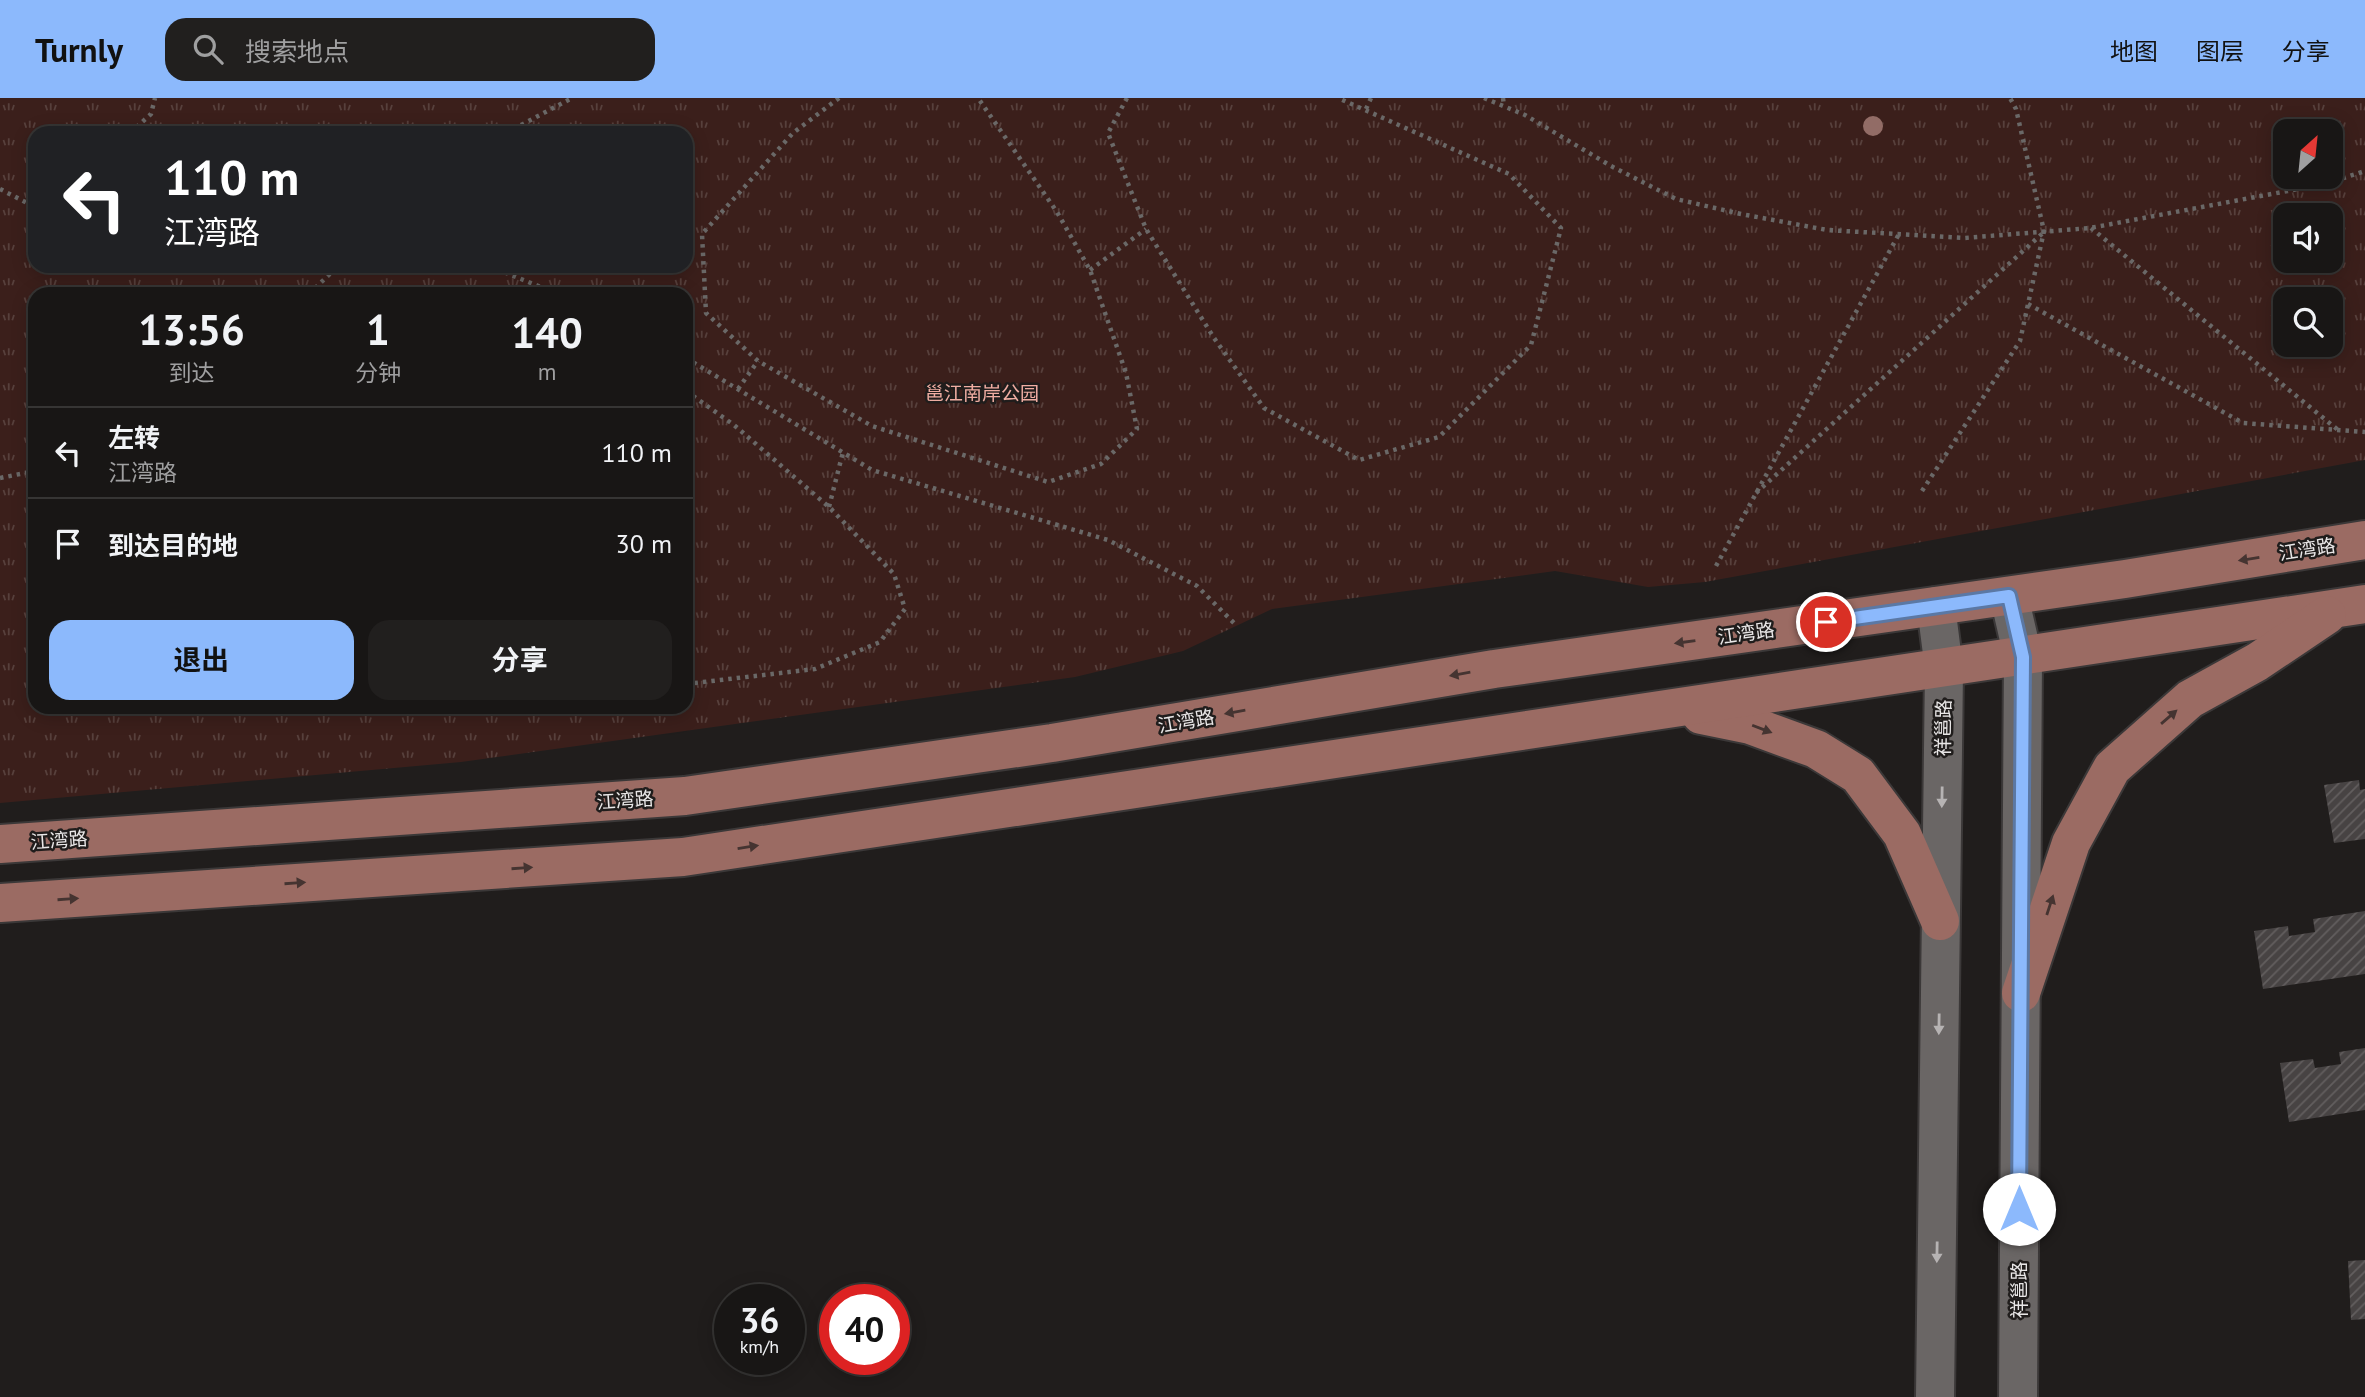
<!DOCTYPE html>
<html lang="zh">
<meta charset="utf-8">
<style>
:root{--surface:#181615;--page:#211f1e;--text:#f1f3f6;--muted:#9f9fa0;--line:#363534;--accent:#8cb9fc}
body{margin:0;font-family:"PT Sans","Noto Sans SC",sans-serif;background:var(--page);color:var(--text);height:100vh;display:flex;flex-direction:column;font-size:26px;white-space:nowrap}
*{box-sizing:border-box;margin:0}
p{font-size:23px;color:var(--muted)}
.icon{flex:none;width:38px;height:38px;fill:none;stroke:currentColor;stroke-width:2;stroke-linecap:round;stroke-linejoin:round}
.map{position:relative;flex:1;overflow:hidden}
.details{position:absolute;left:28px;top:189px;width:665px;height:427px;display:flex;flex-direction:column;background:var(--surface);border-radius:21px;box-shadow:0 4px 18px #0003,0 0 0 2px var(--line)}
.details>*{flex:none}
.banner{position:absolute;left:28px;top:28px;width:665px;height:147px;border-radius:21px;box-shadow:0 4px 18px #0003,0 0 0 2px var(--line);background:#202124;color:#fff;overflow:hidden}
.needle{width:46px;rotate:27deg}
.tools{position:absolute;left:2273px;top:21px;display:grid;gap:14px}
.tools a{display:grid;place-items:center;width:70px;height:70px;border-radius:14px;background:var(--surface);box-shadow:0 4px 18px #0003,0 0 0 2px var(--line);font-size:35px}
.speed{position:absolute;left:714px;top:1186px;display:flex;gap:14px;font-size:35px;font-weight:700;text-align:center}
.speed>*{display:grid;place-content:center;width:91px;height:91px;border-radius:50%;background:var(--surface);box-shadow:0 4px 18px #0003,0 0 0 2px var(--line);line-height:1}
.speed small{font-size:18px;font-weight:400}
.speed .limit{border:10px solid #d22;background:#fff;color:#111}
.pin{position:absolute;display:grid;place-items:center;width:60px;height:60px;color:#fff;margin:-30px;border:4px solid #fff;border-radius:50%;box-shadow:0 2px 7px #0007}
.me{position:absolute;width:77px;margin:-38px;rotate:0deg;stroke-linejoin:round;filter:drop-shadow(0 0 5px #0008)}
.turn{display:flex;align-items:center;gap:24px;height:147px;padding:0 21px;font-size:32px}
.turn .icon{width:91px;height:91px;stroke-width:2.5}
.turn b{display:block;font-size:49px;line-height:60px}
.eta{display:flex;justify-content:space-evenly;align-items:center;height:119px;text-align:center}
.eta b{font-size:42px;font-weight:700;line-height:49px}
.button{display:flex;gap:14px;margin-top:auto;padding:14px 21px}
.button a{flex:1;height:80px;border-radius:21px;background:var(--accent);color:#111;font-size:28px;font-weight:700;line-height:80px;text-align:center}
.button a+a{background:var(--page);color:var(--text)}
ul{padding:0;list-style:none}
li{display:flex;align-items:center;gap:21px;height:91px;padding:0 21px;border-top:2px solid var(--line)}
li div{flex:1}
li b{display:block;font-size:26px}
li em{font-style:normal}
header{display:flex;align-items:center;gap:42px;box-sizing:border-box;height:98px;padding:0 35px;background:var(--accent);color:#111}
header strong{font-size:33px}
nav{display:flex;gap:38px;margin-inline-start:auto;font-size:24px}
.search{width:490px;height:63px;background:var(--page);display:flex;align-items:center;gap:18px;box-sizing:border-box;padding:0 24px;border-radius:21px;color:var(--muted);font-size:26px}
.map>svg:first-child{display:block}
.park{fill:url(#park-tufts);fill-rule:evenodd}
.building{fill:url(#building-hatch)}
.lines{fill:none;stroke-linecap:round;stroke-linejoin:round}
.minor-casing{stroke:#3b3838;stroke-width:42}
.major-casing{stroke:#3b3838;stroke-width:42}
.path{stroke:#6a6867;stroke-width:4.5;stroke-dasharray:3.5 5;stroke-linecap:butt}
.minor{stroke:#6a6665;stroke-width:38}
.major{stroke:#9b6b63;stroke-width:38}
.tree{fill:#926c66}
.oneway{fill:#453431}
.oneway2{fill:#b6b3b3}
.route-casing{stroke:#5b78a4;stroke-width:18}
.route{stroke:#8cb9fc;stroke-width:12}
.labels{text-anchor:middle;stroke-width:5;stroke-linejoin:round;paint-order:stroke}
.park-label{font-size:19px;fill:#efada2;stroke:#201d1c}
.street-label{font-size:19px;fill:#e9e7e7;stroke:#201d1c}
</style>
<header>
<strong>Turnly</strong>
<div class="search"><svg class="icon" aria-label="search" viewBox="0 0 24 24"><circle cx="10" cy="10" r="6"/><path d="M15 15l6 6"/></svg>搜索地点</div>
<nav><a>地图</a><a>图层</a><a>分享</a></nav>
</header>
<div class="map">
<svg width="2365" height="1299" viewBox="0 0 2365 1299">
<defs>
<pattern id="park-tufts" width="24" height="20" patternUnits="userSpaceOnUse" patternTransform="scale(1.75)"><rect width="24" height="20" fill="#3b1f1b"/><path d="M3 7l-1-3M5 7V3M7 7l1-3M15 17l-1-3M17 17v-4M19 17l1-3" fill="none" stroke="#57403c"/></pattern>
<pattern id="building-hatch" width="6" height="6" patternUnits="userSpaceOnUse" patternTransform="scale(1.75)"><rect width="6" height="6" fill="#474343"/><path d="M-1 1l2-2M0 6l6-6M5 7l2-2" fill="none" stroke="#625e5e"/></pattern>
</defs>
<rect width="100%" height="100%" fill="#201d1c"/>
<!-- park -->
<path class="park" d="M 0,0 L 2365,0 L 2365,362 L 1705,484 L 1648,489 L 1555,473 L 1272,511 L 1183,553 L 1075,579 L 461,664 L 0,705 ZM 2286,33 L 2331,33 L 2331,79 L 2286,79 ZM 35,35 L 686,35 L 686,168 L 35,168 ZM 2286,117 L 2331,117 L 2331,163 L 2286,163 ZM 35,196 L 686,196 L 686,609 L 35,609 ZM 2286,201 L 2331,201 L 2331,247 L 2286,247 Z"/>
<!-- building -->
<g class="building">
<polygon points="2359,682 2360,692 2365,691 2365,741 2334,745 2324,687"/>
<polygon points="2365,813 2365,876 2263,891 2254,833 2288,828 2289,838 2315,834 2313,821"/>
<polygon points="2365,950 2365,1012 2289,1024 2280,965 2313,961 2315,970 2341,966 2339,954"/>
<polygon points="2365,1162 2365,1221 2351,1222 2348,1163"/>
</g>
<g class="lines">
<!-- minor casing -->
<g class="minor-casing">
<g id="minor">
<polyline points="2009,498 2023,559 2018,1299"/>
<polyline points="1935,1299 1944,571 1936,508"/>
</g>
</g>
<!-- major casing -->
<g class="major-casing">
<g id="major">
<polyline points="1701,617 1750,627 1816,651 1858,677 1902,736 1940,823"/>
<polyline points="0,746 685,698 1052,645 1494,571 2125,481 2365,442"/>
<polyline points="0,805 683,759 2365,506"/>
<polyline points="2021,895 2071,745 2112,670 2190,601 2257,564 2327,517"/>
</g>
</g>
<!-- path -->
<g class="path">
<polyline points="839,0 793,35 702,136 706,215 758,263 872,328 1048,384 1101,366 1137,331 1126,275 1090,172 1057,114 978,0"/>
<polyline points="1127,0 1108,35 1146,131 1214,240 1264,310 1359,362 1439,339 1531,247 1561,130 1509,76 1338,0"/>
<polyline points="1484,0 1525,17 1611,68 1676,101 1741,116 1827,132 1964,140 2090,130 2325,86 2365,73"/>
<polyline points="1503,0 1504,8"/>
<polyline points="1366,11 1371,0"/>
<polyline points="130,35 151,16 155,0"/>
<polyline points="506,35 572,0"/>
<polyline points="0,91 35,109"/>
<polyline points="2091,130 2338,332"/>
<polyline points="489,168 558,196"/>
<polyline points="1090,172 1146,131"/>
<polyline points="309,196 338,168"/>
<polyline points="2028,206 2243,325 2365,334"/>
<polyline points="686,260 872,372 1108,442 1197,488 1237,528"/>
<polyline points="738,291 758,263"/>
<polyline points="686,293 734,327 829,409 894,476 905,511 880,544 815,571 686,586"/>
<polyline points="0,380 35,373"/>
<polyline points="1922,393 2020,243 2044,133 2016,11 2010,0"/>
<polyline points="1756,395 2044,134"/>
<polyline points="829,409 843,354"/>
<polyline points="1716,468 1899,136"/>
</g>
<!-- minor -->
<use href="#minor" class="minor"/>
<!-- major -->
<use href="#major" class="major"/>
</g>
<!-- trees -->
<circle class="tree" cx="1873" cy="28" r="10"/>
<!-- one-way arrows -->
<defs><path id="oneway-solid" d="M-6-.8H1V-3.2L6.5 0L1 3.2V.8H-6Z" transform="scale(1.75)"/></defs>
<g class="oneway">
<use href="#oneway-solid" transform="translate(2249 461) rotate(171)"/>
<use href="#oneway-solid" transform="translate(1685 544) rotate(172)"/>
<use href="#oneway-solid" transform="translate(1460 576) rotate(170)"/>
<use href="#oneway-solid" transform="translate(1235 614) rotate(170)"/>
<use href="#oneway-solid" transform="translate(2169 619) rotate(-41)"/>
<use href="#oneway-solid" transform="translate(1762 631) rotate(21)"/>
<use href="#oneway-solid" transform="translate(748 749) rotate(-9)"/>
<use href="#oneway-solid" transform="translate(522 770) rotate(-4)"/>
<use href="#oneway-solid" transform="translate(295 785) rotate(-4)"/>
<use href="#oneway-solid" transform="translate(68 801) rotate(-4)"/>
<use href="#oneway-solid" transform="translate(2050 807) rotate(-72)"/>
</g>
<g class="oneway2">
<use href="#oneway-solid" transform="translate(1942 699) rotate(91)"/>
<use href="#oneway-solid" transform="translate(1939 926) rotate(91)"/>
<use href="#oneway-solid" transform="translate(1937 1154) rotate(91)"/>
</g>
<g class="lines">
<!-- route casing -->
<g class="route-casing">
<polyline id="route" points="1826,524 2009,498 2023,559 2019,1111"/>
</g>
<!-- route -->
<use href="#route" class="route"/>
</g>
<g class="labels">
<!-- park labels -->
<g class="park-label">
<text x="982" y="302">邕江南岸公园</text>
</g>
<!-- street labels -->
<g class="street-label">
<text transform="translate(2307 451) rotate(-9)" y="7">江湾路</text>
<text transform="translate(1746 535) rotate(-8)" y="7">江湾路</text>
<text transform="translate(1186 623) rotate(-10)" y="7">江湾路</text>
<text transform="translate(1943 630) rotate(-89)" y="7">祥邕路</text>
<text transform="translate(625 702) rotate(-4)" y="7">江湾路</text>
<text transform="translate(59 742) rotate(-4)" y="7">江湾路</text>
<text transform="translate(2019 1192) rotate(-90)" y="7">祥邕路</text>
</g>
</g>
</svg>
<div class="tools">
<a><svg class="needle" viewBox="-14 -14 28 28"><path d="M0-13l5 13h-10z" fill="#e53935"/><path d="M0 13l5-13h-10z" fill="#9f9fa0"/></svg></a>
<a><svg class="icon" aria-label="sound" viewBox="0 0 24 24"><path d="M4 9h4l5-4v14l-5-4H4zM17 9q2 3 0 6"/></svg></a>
<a><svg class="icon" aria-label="search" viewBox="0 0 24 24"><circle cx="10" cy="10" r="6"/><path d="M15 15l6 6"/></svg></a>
</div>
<div class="speed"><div>36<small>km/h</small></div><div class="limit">40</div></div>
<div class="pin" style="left:1826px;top:524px;background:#d93025"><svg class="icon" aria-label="arrive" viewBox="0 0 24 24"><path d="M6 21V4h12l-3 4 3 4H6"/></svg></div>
<svg class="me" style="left:2019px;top:1111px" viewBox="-20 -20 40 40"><circle r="19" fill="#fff"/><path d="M0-13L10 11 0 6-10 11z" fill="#8cb9fc"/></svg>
<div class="banner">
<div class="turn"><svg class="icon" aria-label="left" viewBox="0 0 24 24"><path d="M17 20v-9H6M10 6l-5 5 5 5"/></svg><div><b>110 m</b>江湾路</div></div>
</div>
<section class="details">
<div class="eta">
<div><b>13:56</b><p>到达</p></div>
<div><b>1</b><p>分钟</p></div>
<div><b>140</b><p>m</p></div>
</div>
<ul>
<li><svg class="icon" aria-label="left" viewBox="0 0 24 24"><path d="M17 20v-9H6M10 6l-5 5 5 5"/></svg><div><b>左转</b><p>江湾路</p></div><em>110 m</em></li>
<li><svg class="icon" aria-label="arrive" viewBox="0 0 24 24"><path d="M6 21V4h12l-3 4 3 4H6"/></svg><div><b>到达目的地</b></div><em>30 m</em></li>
</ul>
<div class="button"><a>退出</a><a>分享</a></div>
</section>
</div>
